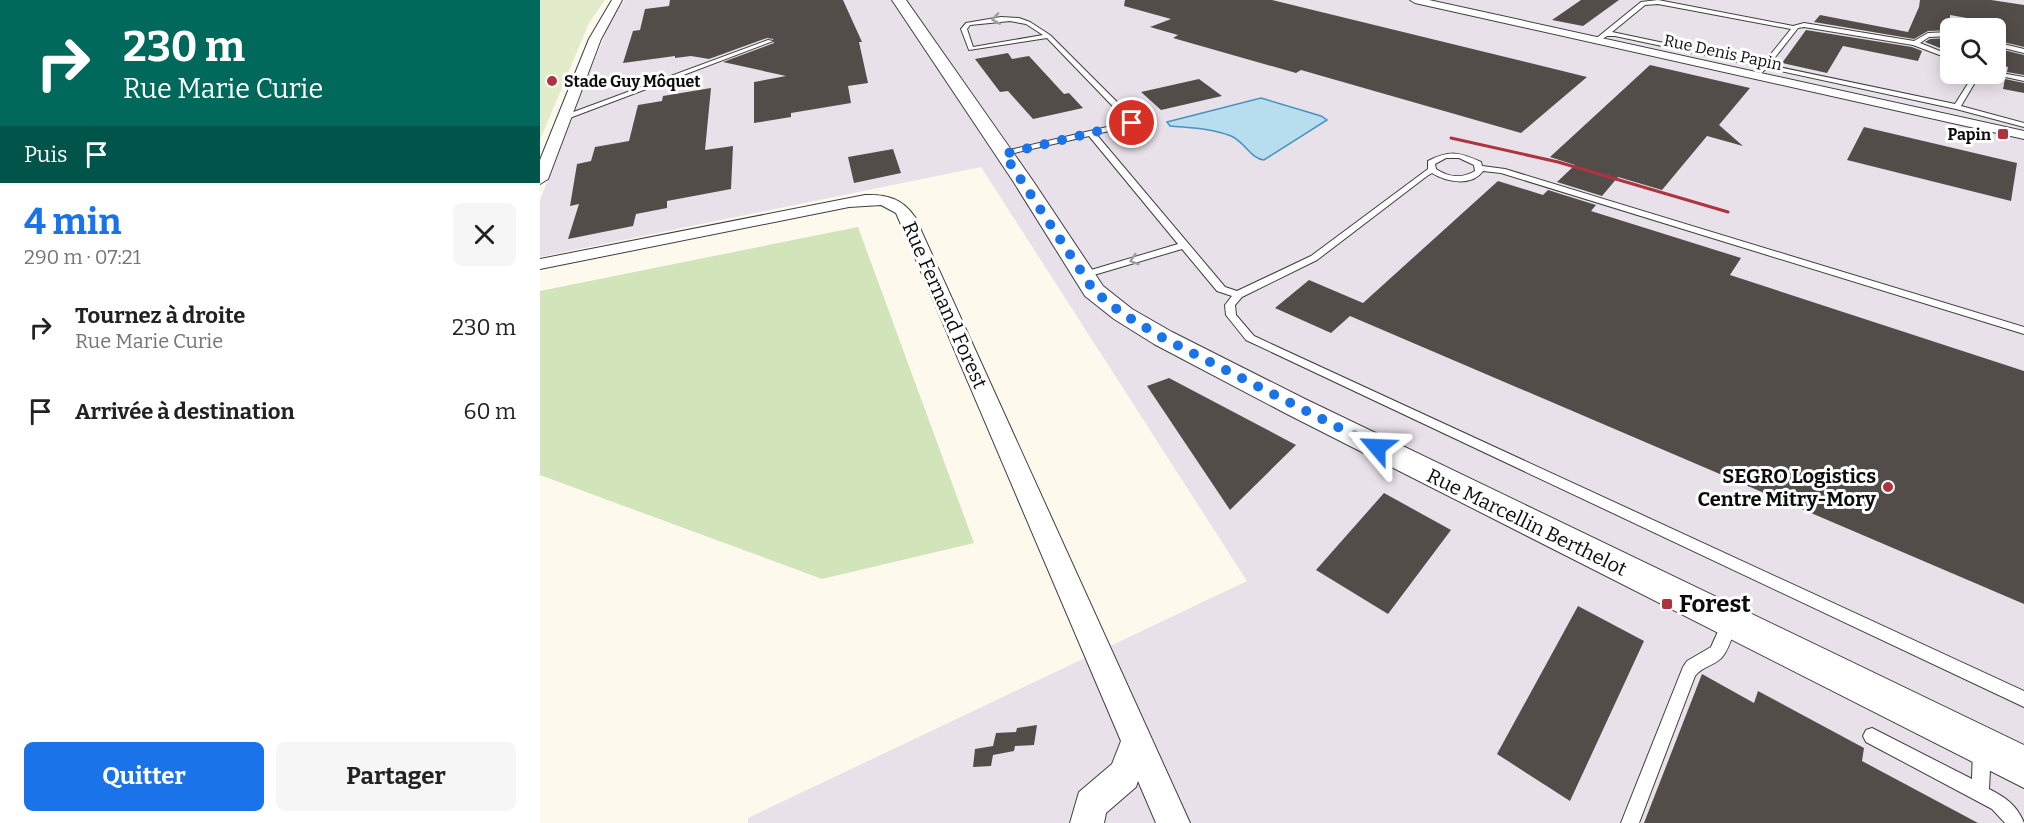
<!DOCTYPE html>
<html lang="fr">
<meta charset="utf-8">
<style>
:root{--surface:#fff;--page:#f6f6f6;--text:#222;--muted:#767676;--accent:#1a73e8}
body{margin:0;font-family:Bitter,serif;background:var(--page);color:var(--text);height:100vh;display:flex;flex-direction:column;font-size:22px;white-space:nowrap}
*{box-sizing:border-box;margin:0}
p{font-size:20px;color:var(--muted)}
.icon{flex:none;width:33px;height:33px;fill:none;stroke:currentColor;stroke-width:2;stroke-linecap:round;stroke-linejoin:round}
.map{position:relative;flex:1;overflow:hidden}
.side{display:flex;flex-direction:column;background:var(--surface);width:540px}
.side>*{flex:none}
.guide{background:#00695c;color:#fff;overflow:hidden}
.controls{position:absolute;left:1400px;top:18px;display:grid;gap:12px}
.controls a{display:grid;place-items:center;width:66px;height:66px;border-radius:9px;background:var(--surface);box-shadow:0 3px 15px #0003;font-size:30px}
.pin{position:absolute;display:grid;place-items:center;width:51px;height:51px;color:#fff;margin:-26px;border:3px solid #fff;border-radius:50%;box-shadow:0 2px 6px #0007}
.me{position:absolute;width:66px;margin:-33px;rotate:296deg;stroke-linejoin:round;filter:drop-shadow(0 0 4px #0008)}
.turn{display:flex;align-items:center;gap:21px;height:126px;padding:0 24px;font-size:27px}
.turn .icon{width:78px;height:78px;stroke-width:2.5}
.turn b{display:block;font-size:42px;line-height:51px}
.then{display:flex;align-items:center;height:57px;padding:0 24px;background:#0003;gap:12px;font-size:22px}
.round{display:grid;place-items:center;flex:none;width:63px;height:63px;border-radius:9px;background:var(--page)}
.head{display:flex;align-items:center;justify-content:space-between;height:102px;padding:0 24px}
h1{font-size:36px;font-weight:700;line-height:45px;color:var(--accent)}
.cta{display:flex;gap:12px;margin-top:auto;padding:12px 24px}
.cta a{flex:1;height:69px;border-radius:9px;background:var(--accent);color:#fff;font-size:24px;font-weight:700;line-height:69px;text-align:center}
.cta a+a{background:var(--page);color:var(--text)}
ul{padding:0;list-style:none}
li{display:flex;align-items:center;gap:18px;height:84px;padding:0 24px}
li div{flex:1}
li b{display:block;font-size:22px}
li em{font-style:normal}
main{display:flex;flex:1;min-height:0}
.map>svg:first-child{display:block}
.industrial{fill:#e9e1ea;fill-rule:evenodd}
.green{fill:#d2e4ba}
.pitch{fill:#e2eccb}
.water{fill:#b7ddef;stroke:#4694be;stroke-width:1.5}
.building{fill:#534d4a}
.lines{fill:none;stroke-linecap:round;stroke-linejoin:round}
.service-casing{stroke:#3f3f3f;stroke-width:2}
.minor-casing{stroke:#3f3f3f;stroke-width:2}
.tertiary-casing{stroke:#3f3f3f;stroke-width:2}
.service{fill:#fff;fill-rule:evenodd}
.minor{fill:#fff;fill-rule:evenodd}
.tertiary{fill:#fff;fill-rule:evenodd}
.rail{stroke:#ad333f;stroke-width:3}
.oneway{stroke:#9e9e9e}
.route{stroke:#1a73e8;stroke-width:10;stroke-dasharray:0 18}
.poi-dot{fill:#ad333f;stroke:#fff;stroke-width:2}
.labels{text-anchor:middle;stroke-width:6;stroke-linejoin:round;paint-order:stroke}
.far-street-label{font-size:16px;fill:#0c0c0c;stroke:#fff}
.far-poi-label{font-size:16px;font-weight:bold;fill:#0c0c0c;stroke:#fff;text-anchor:start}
.street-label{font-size:20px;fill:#0c0c0c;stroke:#fff}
.poi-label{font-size:20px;font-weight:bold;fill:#0c0c0c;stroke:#fff;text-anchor:end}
.near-poi-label{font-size:24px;font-weight:bold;fill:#0c0c0c;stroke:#fff;text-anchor:start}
</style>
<main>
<section class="side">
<div class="guide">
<div class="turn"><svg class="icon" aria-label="right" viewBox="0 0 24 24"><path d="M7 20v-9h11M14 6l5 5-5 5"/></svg><div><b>230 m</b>Rue Marie Curie</div></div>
<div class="then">Puis<svg class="icon" aria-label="arrive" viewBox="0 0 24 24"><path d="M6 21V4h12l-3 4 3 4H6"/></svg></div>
</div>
<div class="head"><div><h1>4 min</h1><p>290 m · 07:21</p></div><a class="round"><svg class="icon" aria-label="close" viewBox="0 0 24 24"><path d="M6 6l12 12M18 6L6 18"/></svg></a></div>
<ul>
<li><svg class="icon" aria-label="right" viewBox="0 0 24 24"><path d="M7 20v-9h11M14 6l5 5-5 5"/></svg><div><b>Tournez à droite</b><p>Rue Marie Curie</p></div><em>230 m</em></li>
<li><svg class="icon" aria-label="arrive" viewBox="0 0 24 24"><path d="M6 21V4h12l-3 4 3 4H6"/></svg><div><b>Arrivée à destination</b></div><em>60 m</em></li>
</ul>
<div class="cta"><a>Quitter</a><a>Partager</a></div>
</section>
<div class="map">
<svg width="1484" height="823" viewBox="0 0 1484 823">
<rect width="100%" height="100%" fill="#fdf9ed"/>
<!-- industrial -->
<path class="industrial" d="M 85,0 L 1484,0 L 1484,823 L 208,823 L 208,818 L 707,581 L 441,167 L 0,257 L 0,200 L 50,70 L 74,14 ZM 1410,28 L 1455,28 L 1455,74 L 1410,74 Z"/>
<!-- green -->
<polygon class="green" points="318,227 434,543 282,579 0,475 0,291"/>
<!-- pitch -->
<polygon class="pitch" points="0,0 65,0 49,23 0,140"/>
<!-- water -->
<path class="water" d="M 721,98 L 781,116 L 787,120 L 724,160 C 711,159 705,142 691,136 C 672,128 650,128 630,126 L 627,122 Z"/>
<!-- building -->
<g class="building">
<polygon points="130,0 303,0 322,42 319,42 328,83 308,86 311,103 251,113 251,117 214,123 214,82 246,76 183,62 234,43 233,39 227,38 169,59 151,56 135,58 135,56 83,63 93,31 100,30 105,9 129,6"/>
<polygon points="585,0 732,0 1047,77 981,133 761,70 756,73 633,38 638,35 610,27 631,19 584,6"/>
<polygon points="1041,0 1079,0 1043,26 1012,20"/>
<polygon points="1380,0 1451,0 1484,5 1484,47 1455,40 1455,23 1410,15 1410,30 1388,31 1374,39 1274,22 1280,15 1368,32 1379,7"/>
<polygon points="1266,30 1372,47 1382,51 1378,61 1303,46 1287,73 1242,63"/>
<polygon points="1410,38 1410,52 1385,42 1390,39"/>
<polygon points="1455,48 1484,55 1484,75 1467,72 1468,67 1455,63"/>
<polygon points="468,53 472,59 489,56 524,94 529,93 543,108 493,119 468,91 460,92 435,59"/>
<polygon points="1110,65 1210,88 1179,125 1203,146 1167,136 1122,190 1078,177 1062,196 1017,182 1035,165 1010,157"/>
<polygon points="659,79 682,96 621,110 601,92"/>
<polygon points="1465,79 1484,83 1484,93 1463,89"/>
<polygon points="171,88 165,150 193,146 191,189 127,201 127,208 96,214 93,226 28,239 39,204 30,206 37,164 51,161 55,147 89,141 98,105 122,101 123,96"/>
<polygon points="1324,127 1477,163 1471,201 1307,160"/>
<polygon points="353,149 361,173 314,183 308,157"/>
<polygon points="958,181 1003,195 1008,190 1056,205 1051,211 1201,258 1190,275 1484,371 1484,604 810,316 791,333 735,308 769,280 823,303"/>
<polygon points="629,378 756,445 690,510 607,386"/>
<polygon points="844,493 911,530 848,614 776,570"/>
<polygon points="1038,606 1104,641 1030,801 957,754"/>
<polygon points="1162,674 1214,703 1218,691 1324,748 1322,761 1438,823 1104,823"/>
<polygon points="497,725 494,745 475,746 474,751 453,755 451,766 433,767 435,749 453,746 456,733 476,732 477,728"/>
</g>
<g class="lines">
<!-- service casing -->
<g class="service-casing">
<g id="service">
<path d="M 1118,0 L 1253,26 L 1264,23 L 1374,41 L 1388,33 L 1410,32 L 1410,36 L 1389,37 L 1380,43 L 1410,55 L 1410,59 L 1373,45 L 1264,27 L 1258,28 L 1229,65 L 1415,104 L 1434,74 L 1440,74 L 1421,106 L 1484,123 L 1484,127 L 1416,109 L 1227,68 L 1221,73 L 1218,71 L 1221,67 L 1075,36 L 1067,36 L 1056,43 L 1053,41 L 1101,2 ZM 1118,4 L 1251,29 L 1223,64 L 1072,32 L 1105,5 Z"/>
<path d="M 461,17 L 479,18 L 490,22 L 510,35 L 596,121 L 596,125 L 556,134 L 685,287 L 697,291 L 771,256 L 888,169 L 888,161 C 910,150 919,152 941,162 L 942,166 L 965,169 L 1484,327 L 1484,334 L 961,173 L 943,171 C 932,187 906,182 892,173 L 887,176 L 777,260 L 702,297 L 695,305 L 696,315 L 714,336 L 1484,691 L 1484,707 L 706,340 L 686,315 L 685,305 L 692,296 L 677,291 L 642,249 L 547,277 L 541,277 L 541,273 L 638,244 L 549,136 L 461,156 L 461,152 L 588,122 L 507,38 L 429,50 L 421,29 L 426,23 ZM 470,21 L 486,24 L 503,35 L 433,47 L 427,29 L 430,25 ZM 906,158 L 919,158 L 934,165 L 935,171 C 922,179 908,177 896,169 L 895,164 Z"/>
<polygon points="228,40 233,41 27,119 20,117"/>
<polygon points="1455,42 1484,49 1484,53 1455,46"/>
<polygon points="1455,72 1484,77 1484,81 1451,74"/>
<path d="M 1189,616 L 1194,618 L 1197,623 C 1193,633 1190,647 1183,656 C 1177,665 1162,666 1155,676 L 1099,823 L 1081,823 L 1143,667 L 1147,661 L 1171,647 L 1184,618 Z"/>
<path d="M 1332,728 L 1432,779 L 1433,750 L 1436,744 L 1442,741 L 1448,744 L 1451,750 L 1449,789 C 1465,797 1477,805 1484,823 L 1465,823 L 1452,809 L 1326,742 L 1323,736 L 1326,730 Z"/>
</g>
</g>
<!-- minor casing -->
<g class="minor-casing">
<g id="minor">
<polygon points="72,0 82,0 61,39 8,179 0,184 0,160 49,39"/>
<polygon points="870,0 889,0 1484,131 1484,139 875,3"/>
<path d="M 325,195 C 347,194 363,199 375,217 L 650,823 L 616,823 L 598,781 L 596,787 L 566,813 L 564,823 L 530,823 L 539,792 L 572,764 L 581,741 L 356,213 L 341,205 L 309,207 L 0,269 L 0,259 Z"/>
</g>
</g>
<!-- tertiary casing -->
<g class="tertiary-casing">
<polygon id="tertiary" points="352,0 366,0 493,181 563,286 592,309 632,332 765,399 1484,745 1484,788 745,413 614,344 574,319 545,296 473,181"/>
</g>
<!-- service -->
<use href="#service" class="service"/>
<!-- minor -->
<use href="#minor" class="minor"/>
<!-- tertiary -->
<use href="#tertiary" class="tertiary"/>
<!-- rail -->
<polyline class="rail" points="911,138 1018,162 1188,212"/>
</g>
<!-- one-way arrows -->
<defs><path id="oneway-chevron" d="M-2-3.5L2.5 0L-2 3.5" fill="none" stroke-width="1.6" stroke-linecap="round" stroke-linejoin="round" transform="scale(1.5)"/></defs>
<g class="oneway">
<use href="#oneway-chevron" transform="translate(456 19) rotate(171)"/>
<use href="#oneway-chevron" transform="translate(594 260) rotate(163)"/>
</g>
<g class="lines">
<!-- route -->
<polyline class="route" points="592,123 464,154 554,291 583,314 623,338 837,447"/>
</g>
<!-- markers -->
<g class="poi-dot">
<circle cx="12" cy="81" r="6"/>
<rect x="1457" y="128" width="12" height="12" rx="3"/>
<circle cx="1348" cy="487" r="6"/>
<rect x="1121" y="598" width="12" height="12" rx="3"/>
</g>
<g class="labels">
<!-- far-street labels -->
<g class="far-street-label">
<text transform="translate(1183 52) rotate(12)" y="6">Rue Denis Papin</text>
</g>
<!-- far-poi labels -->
<g class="far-poi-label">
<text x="24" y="87">Stade Guy Môquet</text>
<text x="1451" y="140" text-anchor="end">Papin</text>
</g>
<!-- street labels -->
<g class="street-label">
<text transform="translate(405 305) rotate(66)" y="7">Rue Fernand Forest</text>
<text transform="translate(987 522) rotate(26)" y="7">Rue Marcellin Berthelot</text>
</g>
<!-- poi labels -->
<g class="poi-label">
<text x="1336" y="483">SEGRO Logistics<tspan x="1336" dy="23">Centre Mitry-Mory</tspan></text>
</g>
<!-- near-poi labels -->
<g class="near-poi-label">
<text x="1139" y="612">Forest</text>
</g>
</g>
</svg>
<div class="controls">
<a><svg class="icon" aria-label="search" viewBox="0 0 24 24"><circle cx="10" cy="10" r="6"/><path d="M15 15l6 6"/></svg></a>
</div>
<div class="pin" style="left:592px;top:123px;background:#d93025"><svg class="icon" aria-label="arrive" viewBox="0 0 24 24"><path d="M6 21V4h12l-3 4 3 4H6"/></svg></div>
<svg class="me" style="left:837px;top:447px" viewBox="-20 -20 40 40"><path d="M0-17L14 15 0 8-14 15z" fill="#1a73e8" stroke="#fff" stroke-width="4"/></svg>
</div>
</main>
